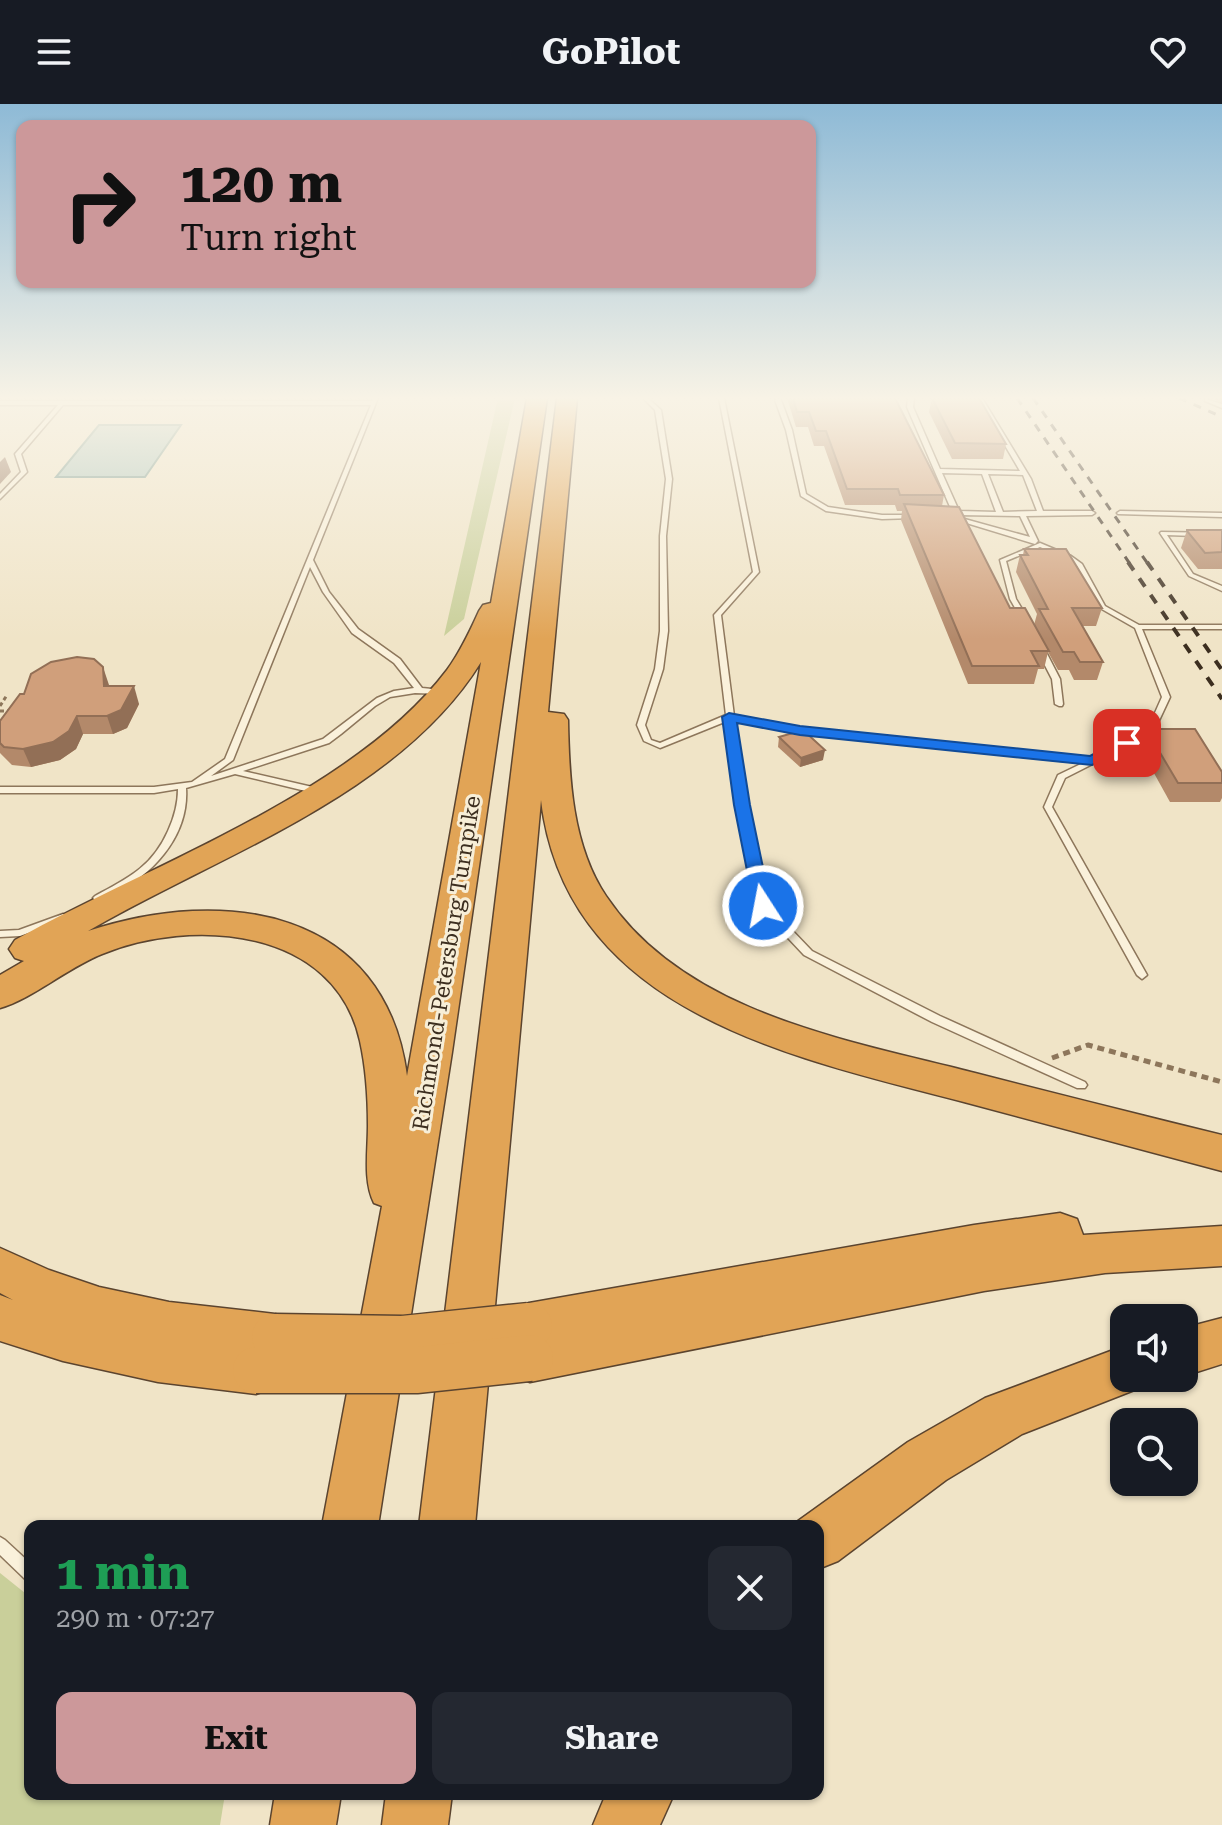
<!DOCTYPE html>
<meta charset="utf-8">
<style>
:root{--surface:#171b24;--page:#242831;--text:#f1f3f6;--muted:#9ea1a6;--accent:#cc989a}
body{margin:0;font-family:"Roboto Serif",serif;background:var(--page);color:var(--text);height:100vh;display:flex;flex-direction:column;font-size:30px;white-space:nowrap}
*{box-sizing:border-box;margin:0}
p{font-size:26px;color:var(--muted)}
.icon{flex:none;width:44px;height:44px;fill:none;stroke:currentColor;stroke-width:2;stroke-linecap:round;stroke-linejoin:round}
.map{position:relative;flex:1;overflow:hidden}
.panel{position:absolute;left:24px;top:1416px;width:800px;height:280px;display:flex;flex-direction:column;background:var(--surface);border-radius:16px;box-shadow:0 2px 6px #0004}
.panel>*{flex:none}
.banner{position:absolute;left:16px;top:16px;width:800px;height:168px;border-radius:16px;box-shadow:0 2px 6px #0004;background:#cc989a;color:#111;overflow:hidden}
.buttons{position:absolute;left:1110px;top:1200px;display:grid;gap:16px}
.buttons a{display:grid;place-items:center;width:88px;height:88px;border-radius:16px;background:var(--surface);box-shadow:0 2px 6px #0004;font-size:40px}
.pin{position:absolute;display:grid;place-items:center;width:68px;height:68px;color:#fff;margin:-34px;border-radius:16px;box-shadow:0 4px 12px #0006}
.me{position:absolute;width:88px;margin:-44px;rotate:349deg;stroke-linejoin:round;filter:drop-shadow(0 0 6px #0008)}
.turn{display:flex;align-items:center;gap:28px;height:168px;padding:0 32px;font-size:36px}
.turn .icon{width:104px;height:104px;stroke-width:2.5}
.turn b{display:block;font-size:56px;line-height:68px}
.round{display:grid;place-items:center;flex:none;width:84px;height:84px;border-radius:16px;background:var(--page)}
.summary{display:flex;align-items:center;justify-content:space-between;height:136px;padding:0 32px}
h1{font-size:48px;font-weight:700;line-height:60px;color:#1e9e55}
.button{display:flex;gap:16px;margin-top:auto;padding:16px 32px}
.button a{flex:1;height:92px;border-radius:16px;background:var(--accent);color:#111;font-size:32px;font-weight:700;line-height:92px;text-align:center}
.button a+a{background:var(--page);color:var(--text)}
header{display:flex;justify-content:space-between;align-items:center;height:104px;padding:0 32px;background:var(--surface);font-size:36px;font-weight:700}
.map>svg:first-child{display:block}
.green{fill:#c9cf9a}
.water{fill:#a8c4bc;stroke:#6e938a;stroke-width:2}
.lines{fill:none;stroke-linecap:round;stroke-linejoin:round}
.lane-casing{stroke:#8d765b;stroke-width:3}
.highway-casing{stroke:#5b442f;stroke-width:3}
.path-far1{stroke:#8d765b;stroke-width:3;stroke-dasharray:4 3;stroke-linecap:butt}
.path{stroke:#8d765b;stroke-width:5;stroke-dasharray:7 5;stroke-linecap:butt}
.lane{fill:#faf1db;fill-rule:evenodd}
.highway{fill:#e1a456;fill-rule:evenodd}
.rail-far1{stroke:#3c2e1f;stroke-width:3;stroke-dasharray:8 8;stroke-linecap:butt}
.rail{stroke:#3c2e1f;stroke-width:4;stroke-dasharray:10 10;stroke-linecap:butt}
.highway-bridge-casing{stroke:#5b442f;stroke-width:49;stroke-linecap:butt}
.highway-bridge{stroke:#e1a456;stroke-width:46}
.wall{fill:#b3896a}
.shaded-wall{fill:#926f56}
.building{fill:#d09f7b;stroke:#926f56;stroke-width:2}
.route{fill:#1a73e8;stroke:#114b97;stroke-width:2}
.labels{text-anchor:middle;stroke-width:6;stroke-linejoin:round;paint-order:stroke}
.street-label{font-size:22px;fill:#3c2e1f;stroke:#f7eed7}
</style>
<header><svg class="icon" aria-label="menu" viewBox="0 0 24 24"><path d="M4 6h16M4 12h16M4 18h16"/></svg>GoPilot<svg class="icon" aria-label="heart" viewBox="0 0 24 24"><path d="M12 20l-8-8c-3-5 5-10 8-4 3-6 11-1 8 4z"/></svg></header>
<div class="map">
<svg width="1222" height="1721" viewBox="0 0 1222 1721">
<rect width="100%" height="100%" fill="#f0e4c7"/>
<!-- green -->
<g class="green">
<polygon points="498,294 515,294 464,515 444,532"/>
<polygon points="0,1469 30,1493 30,1690 225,1690 220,1721 0,1721"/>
</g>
<!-- water -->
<polygon class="water" points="99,321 181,321 145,373 56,373"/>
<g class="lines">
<!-- lane casing -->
<g class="lane-casing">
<g id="lane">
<path d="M 373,294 L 378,294 L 313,456 L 329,488 L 358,525 L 400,555 L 422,584 L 442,586 L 446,588 L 442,590 L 415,589 L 390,593 L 375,602 L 341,630 L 329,639 L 243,667 L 321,685 L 321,689 L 318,690 L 235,670 L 186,684 C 189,727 159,765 123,784 C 114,789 105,796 95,796 L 93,794 L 95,792 C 128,774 152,763 168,727 C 174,714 178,700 178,685 L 154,689 L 0,689 L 0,683 L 154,683 L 192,678 L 225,655 L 371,301 L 63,301 L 21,350 L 27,368 L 0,395 L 0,390 L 21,368 L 15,350 L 58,301 L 0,301 L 0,297 L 372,297 ZM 310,463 L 323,488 L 352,529 L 394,559 L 414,584 L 394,587 L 377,594 L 323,635 L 211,672 L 233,656 Z"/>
<polygon points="643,294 648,294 661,306 672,375 666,432 668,527 663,565 645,621 651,636 660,639 726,611 714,511 753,468 719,294 724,294 759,468 721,511 734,612 800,625 1091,654 1124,637 1150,620 1162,593 1135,524 1100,504 1077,462 1067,454 1040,443 1006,457 1016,495 1028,515 1022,516 1010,495 1000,456 1040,439 1071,452 1082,460 1105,502 1139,521 1222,521 1222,525 1142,525 1170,593 1156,623 1130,641 1065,674 1052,703 1147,871 1142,875 1137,871 1044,703 1058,671 1083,659 800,629 735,617 746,701 768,801 812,847 940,912 1085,978 1087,981 1085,984 1077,984 932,918 804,851 758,802 738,701 727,617 660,644 644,637 637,621 655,565 660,527 660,432 666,375 655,306"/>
<polygon points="778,294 781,296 792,326 806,390 828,403 882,411 912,411 914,412 914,414 882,415 826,407 801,392 786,326 775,296"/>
<path d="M 908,294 L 914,294 L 913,303 L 940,365 L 1020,367 L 977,294 L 982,294 L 1031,375 L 1043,407 L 1092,407 L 1095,409 L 1092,411 L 1026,412 L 1038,437 L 1035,440 L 950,414 L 950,412 L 954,412 L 907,303 ZM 942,369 L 982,370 L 996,408 L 959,407 ZM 988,370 L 1023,371 L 1037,407 L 1003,408 ZM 960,411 L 1020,412 L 1030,433 L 961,414 Z"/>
<polygon points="1205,295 1222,300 1222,304 1205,297"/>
<polygon points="1120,407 1222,409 1222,413 1118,410 1117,409"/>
<polygon points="1161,428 1222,429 1222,433 1167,431 1193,470 1222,482 1222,487 1189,472 1160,429"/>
<polygon points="1038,544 1044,544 1060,575 1063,600 1062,602 1059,602 1055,600 1052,575 1037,546"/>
<polygon points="63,810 68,813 66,815 20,832 0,833 0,827 19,826"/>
<polygon points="0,1433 5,1436 30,1459 30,1478 25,1475 0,1451"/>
</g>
</g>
<!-- highway casing -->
<g class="highway-casing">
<g id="highway">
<path d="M 527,294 L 547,294 L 452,948 L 378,1422 L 322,1422 L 382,1102 L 374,1099 C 363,1077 368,1047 368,1022 C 368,993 366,964 360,937 C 335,823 192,813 102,850 C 67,864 32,895 0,904 L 0,871 L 24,857 L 15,854 L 9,845 L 15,836 C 149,761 354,689 447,566 C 460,548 470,527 479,507 L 483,501 L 491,499 ZM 481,558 L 407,972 C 385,804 224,782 88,827 C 218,751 398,692 481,558 Z"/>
<path d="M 557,294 L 577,294 L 548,608 L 564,610 L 568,616 C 569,674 572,741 606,792 C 685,910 847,936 975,969 C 1057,990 1140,1011 1222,1031 L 1222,1067 C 1136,1044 1050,1021 964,998 C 791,953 567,908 541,696 L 475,1422 L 419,1422 Z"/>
<polygon points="1060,1109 1077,1115 1083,1131 1222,1122 1222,1162 1105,1169 984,1187 530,1278 512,1271 505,1254 512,1238 504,1222 511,1206 529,1199 974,1121"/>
<polygon points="0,1144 49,1166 99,1183 169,1198 275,1210 293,1217 300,1233 293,1249 277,1255 282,1266 274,1283 256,1290 158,1278 63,1257 0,1237 0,1191 13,1196 0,1189"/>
<polygon points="1222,1214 1222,1260 1184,1272 1184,1224"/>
<polygon points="1124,1242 1124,1274 1146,1274 1142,1283 1022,1330 946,1376 838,1457 818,1465 818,1422 796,1422 798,1417 908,1338 985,1294"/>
<polygon points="275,1690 341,1690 336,1721 270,1721"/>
<polygon points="386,1690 452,1690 448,1721 382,1721"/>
<polygon points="606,1690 674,1690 660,1721 593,1721"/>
</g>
</g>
<!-- path-far1 -->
<g class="path-far1">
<polyline points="0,602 7,591"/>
<polyline points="0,607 11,607"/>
</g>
<!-- path -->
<polyline class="path" points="1052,954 1088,941 1222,978"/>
<!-- lane -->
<use href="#lane" class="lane"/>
<!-- highway -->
<use href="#highway" class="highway"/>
<!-- rail-far1 -->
<g class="rail-far1">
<polyline points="1017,294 1130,460"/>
<polyline points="1033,294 1148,460"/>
<polyline points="1179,294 1222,313"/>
</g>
<!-- rail -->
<g class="rail">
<polyline points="1128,458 1222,595"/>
<polyline points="1147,458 1222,566"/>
</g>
<!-- highway-bridge casing -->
<g class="highway-bridge-casing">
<g id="highway-bridge">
<polyline points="275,1233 403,1235 529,1222"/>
<polyline points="256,1266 418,1266 530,1254"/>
</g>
</g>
<!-- highway-bridge -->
<use href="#highway-bridge" class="highway-bridge"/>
</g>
<!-- wall -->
<g class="wall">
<polygon points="787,294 895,294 944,391 942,402 1010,504 1034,521 1037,510 1016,468 1020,451 1023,451 1024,445 1102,504 1096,522 1082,522 1103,558 1097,576 1074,576 1069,566 1058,566 1048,548 1044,565 1038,565 1034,580 968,580 901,416 902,407 897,407 895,401 845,401 824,342 814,342 808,323 796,323"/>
<polygon points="932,294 1006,340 1003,355 952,355 929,308"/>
<polygon points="1211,294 1222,294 1222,299"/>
<polygon points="1187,426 1222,426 1222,465 1198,465 1181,444"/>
<polygon points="109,582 139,600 127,624 113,630 83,630 76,645 60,656 31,663 12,661 0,649 0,617 24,590"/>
<polygon points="1146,625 1222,668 1222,694 1220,698 1170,698 1140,644"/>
<polygon points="779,633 823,656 800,663 778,643"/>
</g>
<!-- shaded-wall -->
<g class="shaded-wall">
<polygon points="5,353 11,368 0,380 0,358"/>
<polygon points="103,563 109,581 110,600 104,582"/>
<polygon points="134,582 139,600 127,624 113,630 107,612"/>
<polygon points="77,612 83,630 76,645 60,656 31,663 23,645"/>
<polygon points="825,646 823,656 800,663 801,654"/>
</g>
<!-- building -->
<g class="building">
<polygon points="793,294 895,294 944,391 900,391 898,385 847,385 826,327 816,327 809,308 797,308"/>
<polygon points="932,294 979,294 1006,340 955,339"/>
<polygon points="904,400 959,403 1010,504 1025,504 1049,547 1031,547 1039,562 972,562"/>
<polygon points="1187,426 1222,426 1222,448 1205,449 1187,427"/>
<polygon points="1024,445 1066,445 1102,504 1072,504 1103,558 1080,558 1074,548 1063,548 1039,505 1048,505 1020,451 1028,451"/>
<polygon points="77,553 94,555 103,563 104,582 134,582 121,606 107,612 77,612 69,627 53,638 23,645 4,643 0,639 0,617 20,590 24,590 31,570 51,558"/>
<polygon points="1146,625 1195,625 1222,668 1222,679 1178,679"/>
<polygon points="803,626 825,646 801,654 779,633"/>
</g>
<!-- sky -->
<linearGradient id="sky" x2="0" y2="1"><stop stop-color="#8ebad6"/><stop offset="0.55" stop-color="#f8f3e6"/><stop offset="1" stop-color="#f8f3e6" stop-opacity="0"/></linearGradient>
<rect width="1222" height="535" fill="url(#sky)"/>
<!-- route -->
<polygon class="route" points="729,609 800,622 1090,652 1121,636 1132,636 1134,639 1092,661 800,631 737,619 750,701 771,802 763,808 754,802 734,701 722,613"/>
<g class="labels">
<!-- street labels -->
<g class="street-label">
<text transform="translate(446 859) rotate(-81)" y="8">Richmond-Petersburg Turnpike</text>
</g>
</g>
</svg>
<div class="buttons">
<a><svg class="icon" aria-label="sound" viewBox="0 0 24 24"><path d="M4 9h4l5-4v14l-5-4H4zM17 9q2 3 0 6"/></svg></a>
<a><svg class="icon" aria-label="search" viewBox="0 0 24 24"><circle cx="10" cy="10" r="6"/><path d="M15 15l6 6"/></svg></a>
</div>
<div class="pin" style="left:1127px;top:639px;background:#d93025"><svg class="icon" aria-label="arrive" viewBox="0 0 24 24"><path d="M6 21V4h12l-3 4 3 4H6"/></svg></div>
<svg class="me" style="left:763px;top:802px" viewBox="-20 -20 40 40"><circle r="17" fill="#1a73e8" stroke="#fff" stroke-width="3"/><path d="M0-11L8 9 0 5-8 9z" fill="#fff"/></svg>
<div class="banner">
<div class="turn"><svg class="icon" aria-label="right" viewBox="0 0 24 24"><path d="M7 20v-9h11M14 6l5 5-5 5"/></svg><div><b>120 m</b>Turn right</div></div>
</div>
<section class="panel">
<div class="summary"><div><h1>1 min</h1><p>290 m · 07:27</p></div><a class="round"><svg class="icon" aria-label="close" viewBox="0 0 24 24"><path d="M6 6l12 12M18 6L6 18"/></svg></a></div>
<div class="button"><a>Exit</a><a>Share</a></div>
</section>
</div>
